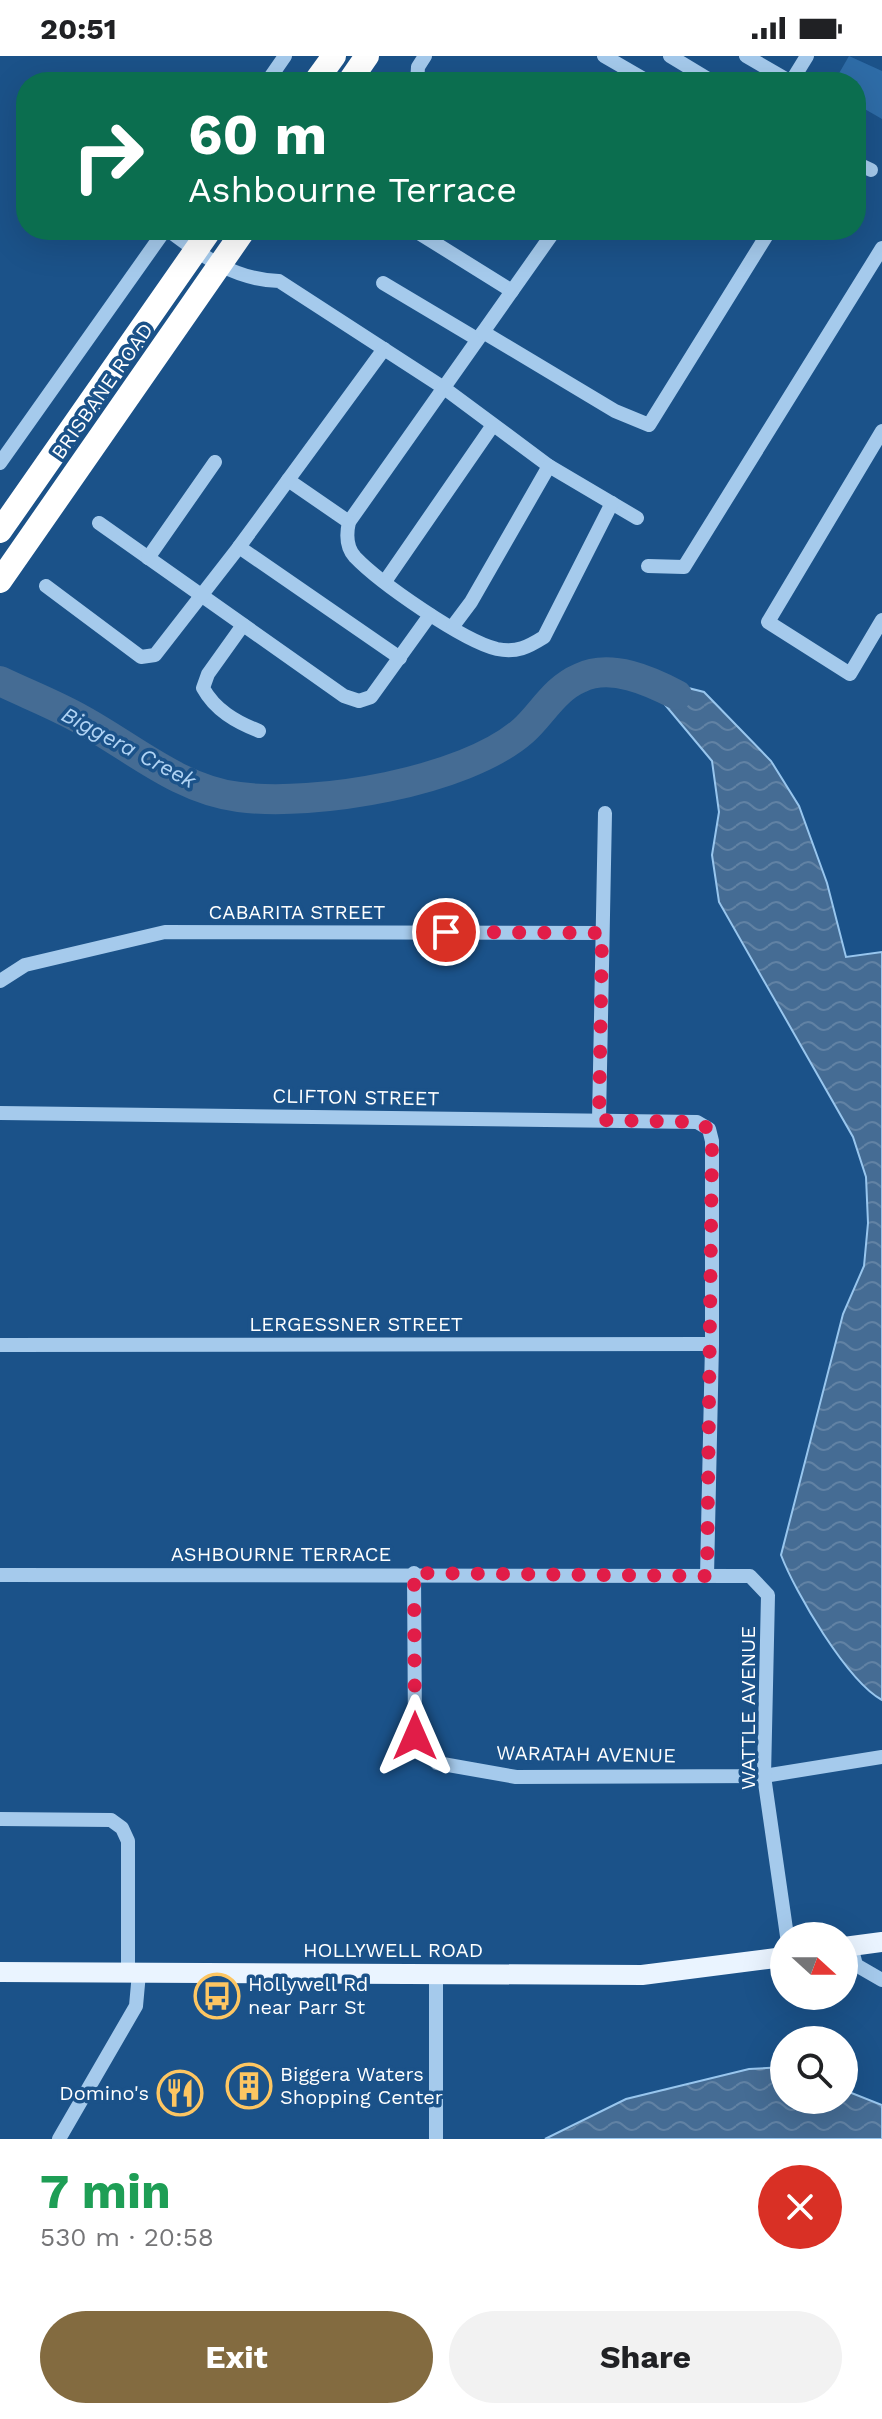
<!DOCTYPE html>
<meta charset="utf-8">
<style>
:root{--surface:#fff;--page:#f2f2f2;--text:#202124;--muted:#757577;--accent:#836b40}
body{margin:0;font-family:"Work Sans",sans-serif;background:var(--page);color:var(--text);height:100vh;display:flex;flex-direction:column;font-size:30px;white-space:nowrap}
*{box-sizing:border-box;margin:0}
p{font-size:26px;color:var(--muted)}
.icon{flex:none;width:44px;height:44px;fill:none;stroke:currentColor;stroke-width:2;stroke-linecap:round;stroke-linejoin:round}
.map{position:relative;height:2083px;overflow:hidden}
.panel{display:flex;flex-direction:column;background:var(--surface);flex:1}
.panel>*{flex:none}
.top-card{position:absolute;left:16px;top:16px;width:850px;height:168px;border-radius:32px;box-shadow:0 8px 32px #0002;background:#0b6e4f;color:#fff;overflow:hidden}
.needle{width:52px;rotate:111deg}
.fabs{position:absolute;left:770px;top:1866px;display:grid;gap:16px}
.fabs a{display:grid;place-items:center;width:88px;height:88px;border-radius:50%;background:var(--surface);box-shadow:0 8px 32px #0002;font-size:40px}
.pin{position:absolute;display:grid;place-items:center;width:68px;height:68px;color:#fff;margin:-34px;border:4px solid #fff;border-radius:50%;box-shadow:0 2px 8px #0007}
.me{position:absolute;width:88px;margin:-44px;rotate:0deg;stroke-linejoin:round;filter:drop-shadow(0 0 6px #0008)}
.turn{display:flex;align-items:center;gap:28px;height:168px;padding:0 40px;font-size:36px}
.turn .icon{width:104px;height:104px;stroke-width:2.5}
.turn b{display:block;font-size:56px;line-height:68px}
.round{display:grid;place-items:center;flex:none;width:84px;height:84px;border-radius:42px;background:var(--page)}
.summary{display:flex;align-items:center;justify-content:space-between;height:136px;padding:0 40px}
h1{font-size:48px;font-weight:700;line-height:60px;color:#1e9e55}
.cta{display:flex;gap:16px;margin-top:auto;padding:16px 40px}
.cta a{flex:1;height:92px;border-radius:48px;background:var(--accent);color:#fff;font-size:32px;font-weight:700;line-height:92px;text-align:center}
.cta a+a{background:var(--page);color:var(--text)}
.status{display:flex;justify-content:space-between;align-items:center;height:56px;padding:0 40px;background:var(--surface);direction:ltr}
.status svg{height:22px;fill:currentColor}
.map>svg:first-child{display:block}
.pitch{fill:#2e6ca7}
.water{fill:url(#water-waves);stroke:#98c6ee;stroke-width:2}
.lines{fill:none;stroke-linecap:round;stroke-linejoin:round}
.river{stroke:#456c94;stroke-width:30}
.minor{stroke:#a5caec;stroke-width:14}
.major{stroke:#eaf4ff;stroke-width:20}
.highway{stroke:#fff;stroke-width:24}
.route{stroke:#e11d48;stroke-width:14;stroke-dasharray:0 25.2}
.labels{text-anchor:middle;stroke-width:7;stroke-linejoin:round;paint-order:stroke}
.street-label{font-size:20px;fill:#fff;stroke:#1b5289}
.poi-label{font-size:20px;fill:#fff;stroke:#1b5289;text-anchor:start}
.water-label{font-size:22px;font-style:italic;fill:#b0d3f4;stroke:#1b5289}
</style>
<div class="status"><b>20:51</b><svg viewBox="0 0 49 12"><path d="M0 12V9h3v3zM5 12V6h3v6zM10 12V3h3v9zM15 12V0h3v12zM26 1h20v11H26zM47 4h2v5h-2z"/></svg></div>
<div class="map">
<svg width="882" height="2083" viewBox="0 0 882 2083">
<defs>
<pattern id="water-waves" width="16" height="10" patternUnits="userSpaceOnUse" patternTransform="scale(2)"><rect width="16" height="10" fill="#456c94"/><path d="M0 5q4-4 8 0t8 0" fill="none" stroke="#6182a4"/></pattern>
</defs>
<rect width="100%" height="100%" fill="#1b5289"/>
<!-- pitch -->
<polygon class="pitch" points="849,0 882,15 882,63 856,48 856,26 834,26"/>
<!-- water -->
<g class="water">
<path d="M 641,620 L 704,636 L 771,705 L 799,750 L 827,827 L 846,901 L 882,896 L 882,1644 C 847,1625 795,1536 781,1499 L 843,1258 L 864,1210 L 868,1167 L 866,1121 L 853,1081 L 719,846 L 712,799 L 719,756 L 712,705 Z"/>
<polygon points="784,2011 784,2044 844,2044 844,2034 882,2049 882,2083 545,2083 626,2043 749,2013"/>
</g>
<g class="lines">
<!-- river -->
<path class="river" d="M 0,625 C 27,638 56,649 82,664 C 133,692 180,734 239,741 C 314,751 465,726 523,675 C 542,658 554,633 580,622 C 611,607 650,625 677,639"/>
<!-- minor -->
<g class="minor">
<polyline points="604,0 649,26"/>
<polyline points="670,0 713,26"/>
<polyline points="746,0 791,26 807,0"/>
<polyline points="267,26 285,0"/>
<polyline points="417,26 418,11 425,0"/>
<polyline points="856,107 871,114"/>
<path d="M 168,174 C 202,200 235,224 279,225 L 444,332 L 549,410 L 637,462"/>
<polyline points="414,174 512,235"/>
<path d="M 555,174 L 349,466 C 346,479 346,491 355,501 C 380,527 463,585 497,593 C 517,597 528,591 544,581 L 612,447"/>
<polyline points="383,227 477,283"/>
<polyline points="483,276 615,355 649,369 770,174"/>
<polyline points="882,375 768,566 850,618 882,564"/>
<polyline points="0,407 165,174"/>
<polyline points="288,424 349,466"/>
<polyline points="99,467 344,640 359,645 371,641 430,559"/>
<polyline points="239,491 384,293"/>
<polyline points="148,502 215,406"/>
<polyline points="648,510 684,511 882,192"/>
<polyline points="386,524 493,369"/>
<polyline points="46,530 141,601 155,599 239,491 400,602"/>
<path d="M 243,569 L 208,618 L 203,632 C 215,654 236,666 259,675"/>
<polyline points="453,570 471,546 549,410"/>
<polyline points="0,925 25,909 165,876 602,877"/>
<polyline points="0,1057 697,1066 709,1073 712,1085 712,1288 707,1520"/>
<polyline points="599,1064 605,757"/>
<polyline points="0,1289 712,1288"/>
<polyline points="414,1517 415,1680 437,1707 516,1721 764,1720 882,1701"/>
<polyline points="0,1519 750,1520 768,1539 764,1720 787,1880"/>
<polyline points="0,1763 111,1764 122,1772 128,1785 128,1916"/>
<polyline points="851,1890 856,1909 882,1924"/>
<polyline points="436,1918 436,2083"/>
<polyline points="59,2083 136,1950 139,1917"/>
</g>
<!-- major -->
<g class="major">
<polyline points="844,1891 882,1886"/>
<polyline points="0,1916 642,1919 784,1901"/>
</g>
<!-- highway -->
<g class="highway">
<polyline points="315,26 334,0"/>
<polyline points="349,26 367,0"/>
<polyline points="0,475 210,174"/>
<polyline points="0,525 244,174"/>
</g>
</g>
<g class="lines">
<!-- route -->
<polyline class="route" points="415,1680 414,1517 707,1520 712,1085 709,1073 697,1066 599,1064 602,877 446,876"/>
</g>
<!-- icons -->
<defs>
<g id="bus-ring" transform="scale(2.3)"><circle r="9.5" fill="#1b5289" stroke="#fdc662" stroke-width="1.5"/><path d="M-5-6H5V4H4V6H2V4H-2V6H-4V4H-5ZM-3.5-4V0h7V-4ZM-3.5 1.2v1.5H-2V1.2ZM2 1.2v1.5H3.5V1.2Z" fill="#fdc662"/></g>
<g id="building-ring" transform="scale(2.3)"><circle r="9.5" fill="#1b5289" stroke="#fdc662" stroke-width="1.5"/><path d="M-4-6H4V6H1V3H-1V6H-4ZM-2.5-4.3h1.7v1.8h-1.7ZM.8-4.3h1.7v1.8H.8ZM-2.5-1h1.7V.8h-1.7ZM.8-1h1.7V.8H.8Z" fill="#fdc662"/></g>
<g id="restaurant-ring" transform="scale(2.3)"><circle r="9.5" fill="#1b5289" stroke="#fdc662" stroke-width="1.5"/><path d="M-5-6h1v4h1v-4h1v4h1v-4h1v5L-1.5 .5V6h-2V.5L-5-1ZM5-6V6H3V1.5H1.5Q1.5-4 5-6Z" fill="#fdc662"/></g>
</defs>
<g fill-rule="evenodd">
<use href="#bus-ring" x="217" y="1940"/>
<use href="#building-ring" x="249" y="2030"/>
<use href="#restaurant-ring" x="180" y="2037"/>
</g>
<g class="labels">
<!-- street labels -->
<g class="street-label">
<text transform="translate(102 335) rotate(-55)" y="7">BRISBANE ROAD</text>
<text x="297" y="863">CABARITA STREET</text>
<text transform="translate(356 1041) rotate(1)" y="7">CLIFTON STREET</text>
<text x="356" y="1275">LERGESSNER STREET</text>
<text x="281" y="1505">ASHBOURNE TERRACE</text>
<text transform="translate(748 1652) rotate(-90)" y="7">WATTLE AVENUE</text>
<text transform="translate(586 1698) rotate(1)" y="7">WARATAH AVENUE</text>
<text x="393" y="1901">HOLLYWELL ROAD</text>
</g>
<!-- poi labels -->
<g class="poi-label">
<text x="248" y="1935">Hollywell Rd<tspan x="248" dy="23">near Parr St</tspan></text>
<text x="280" y="2025">Biggera Waters<tspan x="280" dy="23">Shopping Center</tspan></text>
<text x="149" y="2044" text-anchor="end">Domino's</text>
</g>
<!-- water labels -->
<g class="water-label">
<text transform="translate(129 691) rotate(28)" y="8">Biggera Creek</text>
</g>
</g>
</svg>
<div class="fabs">
<a><svg class="needle" viewBox="-14 -14 28 28"><path d="M0-13l5 13h-10z" fill="#e53935"/><path d="M0 13l5-13h-10z" fill="#757577"/></svg></a>
<a><svg class="icon" aria-label="search" viewBox="0 0 24 24"><circle cx="10" cy="10" r="6"/><path d="M15 15l6 6"/></svg></a>
</div>
<div class="pin" style="left:446px;top:876px;background:#d93025"><svg class="icon" aria-label="arrive" viewBox="0 0 24 24"><path d="M6 21V4h12l-3 4 3 4H6"/></svg></div>
<svg class="me" style="left:415px;top:1680px" viewBox="-20 -20 40 40"><path d="M0-17L14 15 0 8-14 15z" fill="#e11d48" stroke="#fff" stroke-width="4"/></svg>
<div class="top-card">
<div class="turn"><svg class="icon" aria-label="right" viewBox="0 0 24 24"><path d="M7 20v-9h11M14 6l5 5-5 5"/></svg><div><b>60 m</b>Ashbourne Terrace</div></div>
</div>
</div>
<section class="panel">
<div class="summary"><div><h1>7 min</h1><p>530 m · 20:58</p></div><a class="round" style="background:#d93025;color:#fff"><svg class="icon" aria-label="close" viewBox="0 0 24 24"><path d="M6 6l12 12M18 6L6 18"/></svg></a></div>
<div class="cta"><a>Exit</a><a>Share</a></div>
</section>
